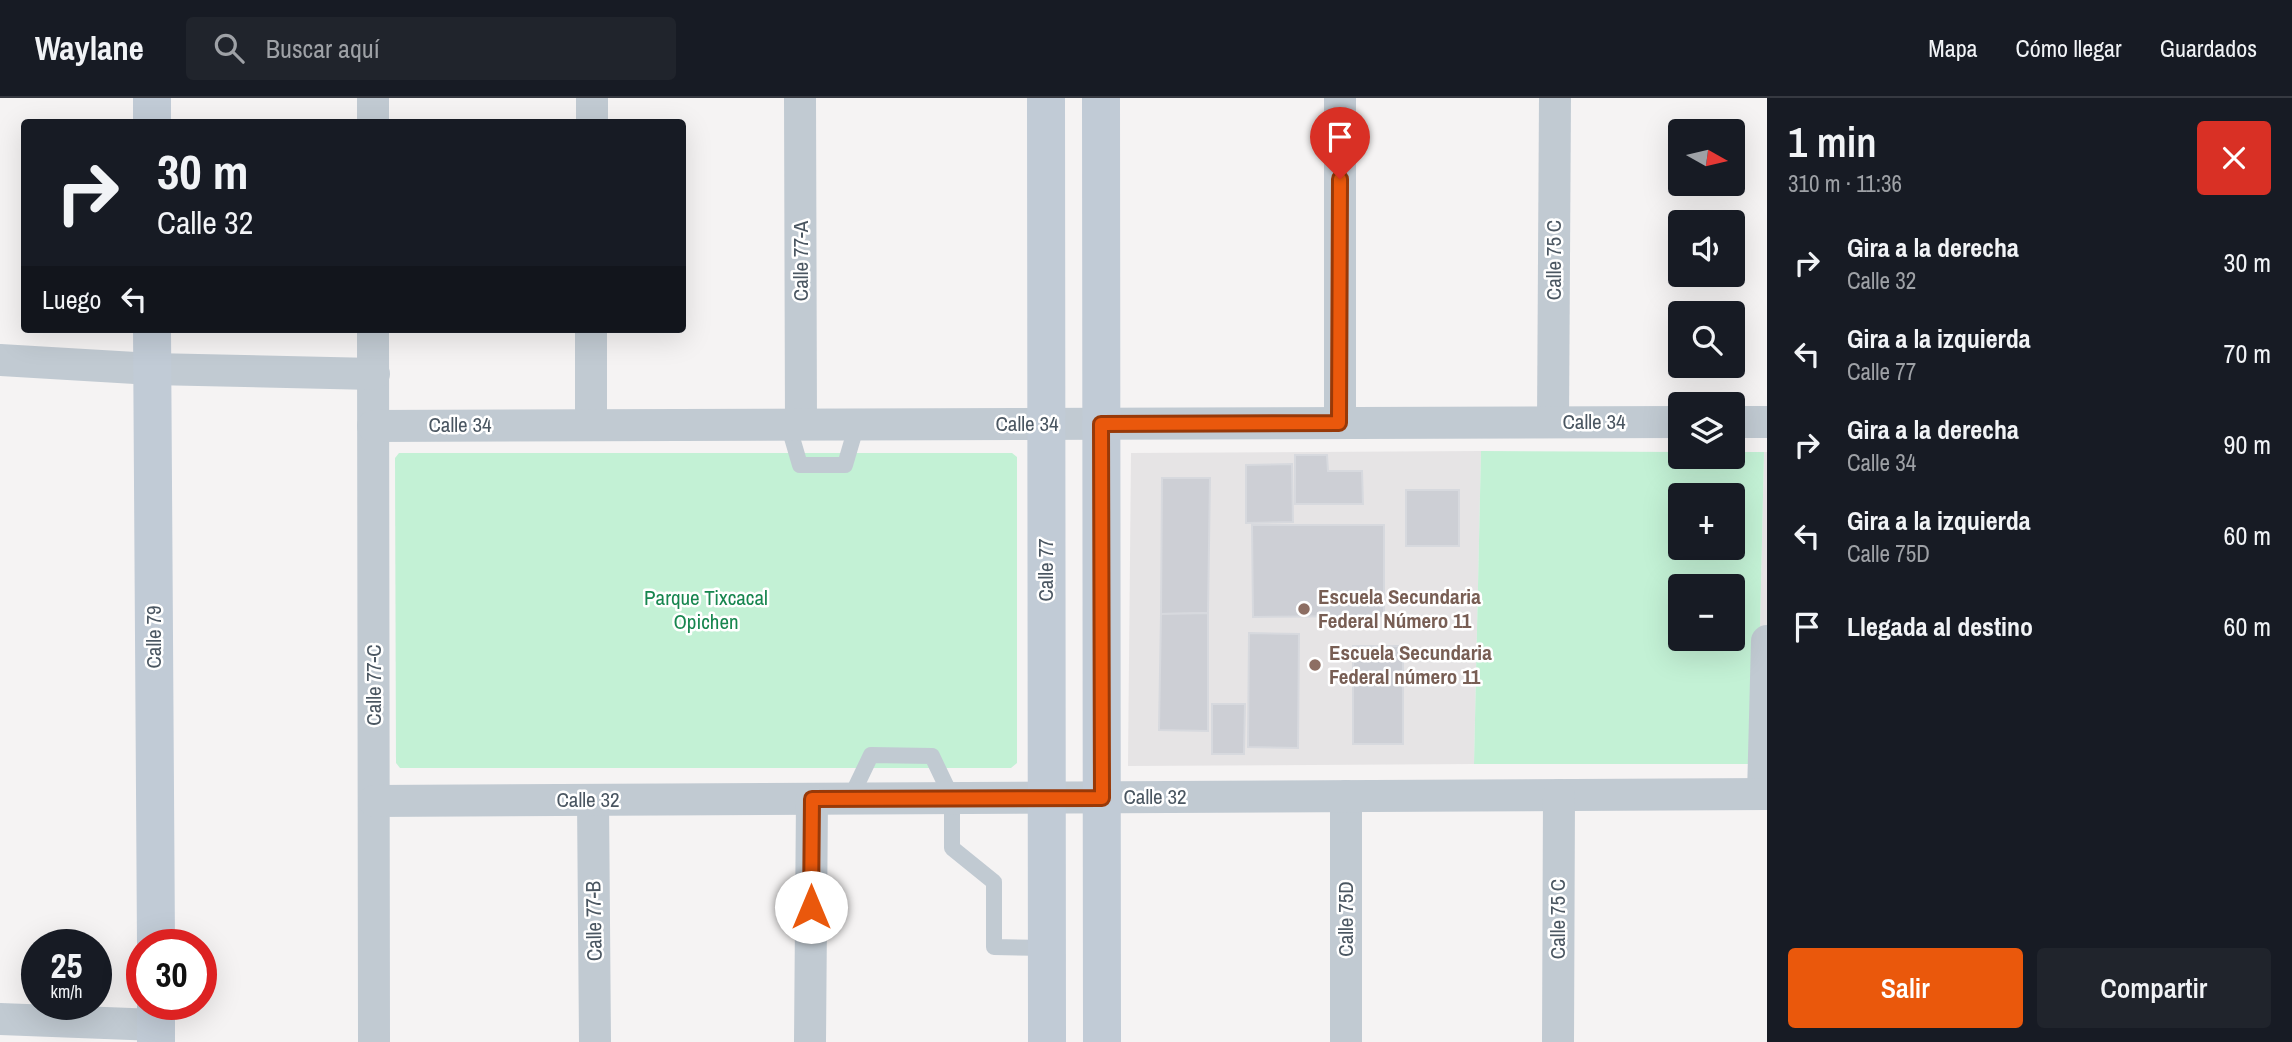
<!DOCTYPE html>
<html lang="es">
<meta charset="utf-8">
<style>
:root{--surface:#171b24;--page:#20242c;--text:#f1f3f6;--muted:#9ea1a6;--line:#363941;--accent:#ea580c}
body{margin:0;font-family:"Archivo Narrow",sans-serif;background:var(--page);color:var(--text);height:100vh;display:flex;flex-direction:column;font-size:26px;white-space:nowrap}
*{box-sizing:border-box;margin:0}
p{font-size:23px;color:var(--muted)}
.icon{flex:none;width:38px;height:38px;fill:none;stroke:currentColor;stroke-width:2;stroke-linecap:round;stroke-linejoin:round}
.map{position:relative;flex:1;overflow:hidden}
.drawer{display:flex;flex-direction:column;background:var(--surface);width:525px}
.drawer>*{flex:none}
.top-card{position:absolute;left:21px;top:21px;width:665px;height:214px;border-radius:7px;box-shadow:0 7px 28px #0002;background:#171b24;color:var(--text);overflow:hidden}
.needle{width:46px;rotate:98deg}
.buttons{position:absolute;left:1668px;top:21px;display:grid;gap:14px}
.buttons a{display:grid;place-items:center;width:77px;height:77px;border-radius:7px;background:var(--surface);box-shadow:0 7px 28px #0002;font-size:35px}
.speed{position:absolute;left:21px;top:831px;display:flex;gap:14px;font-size:35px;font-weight:700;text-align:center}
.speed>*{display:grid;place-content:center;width:91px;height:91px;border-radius:50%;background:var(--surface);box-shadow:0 7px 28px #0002;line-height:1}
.speed small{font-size:18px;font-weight:400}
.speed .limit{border:10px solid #d22;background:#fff;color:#111}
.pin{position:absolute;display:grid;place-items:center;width:60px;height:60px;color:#fff;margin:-72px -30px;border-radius:50% 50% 50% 0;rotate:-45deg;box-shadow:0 0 7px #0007}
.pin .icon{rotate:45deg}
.me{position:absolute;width:77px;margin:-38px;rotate:0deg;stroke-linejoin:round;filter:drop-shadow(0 0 5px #0008)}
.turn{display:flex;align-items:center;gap:24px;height:147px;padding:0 21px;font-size:32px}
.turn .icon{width:91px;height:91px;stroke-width:2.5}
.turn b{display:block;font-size:49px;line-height:60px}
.then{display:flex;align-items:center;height:66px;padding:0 21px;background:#0003;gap:14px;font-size:26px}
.round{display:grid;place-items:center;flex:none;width:74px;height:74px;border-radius:7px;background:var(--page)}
.headline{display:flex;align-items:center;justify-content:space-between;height:119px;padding:0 21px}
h1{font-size:42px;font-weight:600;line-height:52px}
.primary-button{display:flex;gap:14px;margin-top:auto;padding:14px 21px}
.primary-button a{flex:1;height:80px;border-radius:7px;background:var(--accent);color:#fff;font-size:28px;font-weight:600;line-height:80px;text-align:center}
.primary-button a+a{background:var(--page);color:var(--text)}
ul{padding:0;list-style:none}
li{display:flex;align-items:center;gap:21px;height:91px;padding:0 21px}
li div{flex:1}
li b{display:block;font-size:26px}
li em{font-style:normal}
header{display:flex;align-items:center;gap:42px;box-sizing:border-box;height:98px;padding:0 35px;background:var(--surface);border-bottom:2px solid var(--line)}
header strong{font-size:33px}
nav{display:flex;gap:38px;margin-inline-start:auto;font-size:24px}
.search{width:490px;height:63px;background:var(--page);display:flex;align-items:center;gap:18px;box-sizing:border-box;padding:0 24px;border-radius:7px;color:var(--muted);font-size:26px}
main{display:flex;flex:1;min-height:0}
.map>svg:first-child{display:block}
.education{fill:#e6e4e5}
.green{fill:#c3f1d5;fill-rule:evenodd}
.building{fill:#cdcfd5;stroke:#d7d9de;stroke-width:2}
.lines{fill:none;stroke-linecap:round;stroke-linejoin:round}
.lane{stroke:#c1cad2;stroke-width:16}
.street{stroke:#c1cad2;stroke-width:32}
.secondary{stroke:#c1cbd6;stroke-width:38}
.route-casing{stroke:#983908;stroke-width:18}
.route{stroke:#ea580c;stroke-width:12}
.education-dot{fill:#8d6e63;stroke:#fff;stroke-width:2.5}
.labels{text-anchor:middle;stroke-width:5;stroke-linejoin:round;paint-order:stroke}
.street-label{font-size:21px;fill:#4a5661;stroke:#fff}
.education-label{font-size:21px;font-weight:bold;fill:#785e54;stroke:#fff;text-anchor:start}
.park-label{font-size:21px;fill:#17864f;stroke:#fff}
</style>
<header>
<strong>Waylane</strong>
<div class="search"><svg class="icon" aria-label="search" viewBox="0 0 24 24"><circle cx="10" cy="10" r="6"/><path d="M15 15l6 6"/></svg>Buscar aquí</div>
<nav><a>Mapa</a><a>Cómo llegar</a><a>Guardados</a></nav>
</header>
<main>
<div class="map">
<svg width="1767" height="944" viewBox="0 0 1767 944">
<rect width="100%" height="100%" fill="#f5f3f3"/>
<!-- education -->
<g class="education">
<polygon points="1481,353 1474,666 1128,668 1131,355"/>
<polygon points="1764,354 1767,354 1767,666 1757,666"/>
</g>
<!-- green -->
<g class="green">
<path d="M 1481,353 L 1680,354 L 1680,359 L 1732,359 L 1733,354 L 1764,354 L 1757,666 L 1474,666 ZM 1680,397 L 1732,397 L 1732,450 L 1680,450 ZM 1680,488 L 1732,488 L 1732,541 L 1680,541 Z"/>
<polygon points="399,355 1012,355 1017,359 1017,665 1011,670 400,670 396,665 395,360"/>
</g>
<!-- building -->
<g class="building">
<polygon points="1295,357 1327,357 1328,373 1362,373 1363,406 1295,406"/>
<polygon points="1292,366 1293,424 1246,425 1246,367"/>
<polygon points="1162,380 1210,380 1208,515 1161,516"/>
<rect x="1406" y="392" width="53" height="56"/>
<polygon points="1252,427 1384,427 1384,518 1253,519"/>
<polygon points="1208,515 1208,633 1159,632 1161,516"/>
<polygon points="1249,535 1299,536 1298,650 1248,649"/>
<rect x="1353" y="548" width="50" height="98"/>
<polygon points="1212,606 1245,606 1244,656 1212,656"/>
</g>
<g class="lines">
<!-- lane -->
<g class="lane">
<polyline points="788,326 800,367 845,367 857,326"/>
<polyline points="850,701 871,657 932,658 952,700 952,750 994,784 994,849 1047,850"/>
</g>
<!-- street -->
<g class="street">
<polyline points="373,0 373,24"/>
<polyline points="800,0 801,326"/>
<polyline points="592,24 592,0"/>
<polyline points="373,231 374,944"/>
<polyline points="0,262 152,271 374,276"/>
<polyline points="1553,324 1555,0"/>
<polyline points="1732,324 1767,324"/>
<polyline points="1340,325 1340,0"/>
<polyline points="591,327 591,231"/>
<polyline points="373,328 1680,324"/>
<polyline points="1763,696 1767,543"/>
<polyline points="1346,698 1346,944"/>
<polyline points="593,702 595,944"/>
<polyline points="374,703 1767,696"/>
<polyline points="0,921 157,927"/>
<polyline points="810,944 812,701"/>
<polyline points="1558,944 1559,697"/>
</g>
<!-- secondary -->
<g class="secondary">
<polyline points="152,0 152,24"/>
<polyline points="1046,0 1047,944"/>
<polyline points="1101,0 1102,944"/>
<polyline points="152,231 156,847"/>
<polyline points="156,944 156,906"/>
</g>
</g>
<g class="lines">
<!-- route casing -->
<g class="route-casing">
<polyline id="route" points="811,809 812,701 1102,700 1101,326 1339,325 1340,81"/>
</g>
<!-- route -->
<use href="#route" class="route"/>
</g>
<!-- markers -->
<g class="education-dot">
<circle cx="1304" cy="511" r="7"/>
<circle cx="1315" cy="567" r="7"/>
</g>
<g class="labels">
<!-- street labels -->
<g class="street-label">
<text transform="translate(1554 162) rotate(-90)" y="7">Calle 75 C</text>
<text transform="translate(801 163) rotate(-90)" y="7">Calle 77-A</text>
<text x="1594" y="331">Calle 34</text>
<text x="1027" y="333">Calle 34</text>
<text x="460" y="334">Calle 34</text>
<text transform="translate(1046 472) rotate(-90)" y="7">Calle 77</text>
<text transform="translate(154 539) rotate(-90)" y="7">Calle 79</text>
<text transform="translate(374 587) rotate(-90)" y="7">Calle 77-C</text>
<text x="1155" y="706">Calle 32</text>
<text x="588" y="709">Calle 32</text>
<text transform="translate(1346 821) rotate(-90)" y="7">Calle 75D</text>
<text transform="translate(1558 821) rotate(-90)" y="7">Calle 75 C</text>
<text transform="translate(594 823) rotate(-91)" y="7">Calle 77-B</text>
</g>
<!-- education labels -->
<g class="education-label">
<text x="1318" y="506">Escuela Secundaria<tspan x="1318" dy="24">Federal Número 11</tspan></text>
<text x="1329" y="562">Escuela Secundaria<tspan x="1329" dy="24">Federal número 11</tspan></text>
</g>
<!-- park labels -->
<g class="park-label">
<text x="706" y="507">Parque Tixcacal<tspan x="706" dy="24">Opichen</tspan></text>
</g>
</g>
</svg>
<div class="buttons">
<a><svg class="needle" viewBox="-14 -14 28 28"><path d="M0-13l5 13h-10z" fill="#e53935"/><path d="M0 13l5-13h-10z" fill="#9ea1a6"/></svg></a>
<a><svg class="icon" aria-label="sound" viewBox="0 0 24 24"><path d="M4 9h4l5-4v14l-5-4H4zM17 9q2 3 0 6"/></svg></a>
<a><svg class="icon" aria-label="search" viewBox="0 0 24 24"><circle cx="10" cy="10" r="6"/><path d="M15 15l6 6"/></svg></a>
<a><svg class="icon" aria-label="layers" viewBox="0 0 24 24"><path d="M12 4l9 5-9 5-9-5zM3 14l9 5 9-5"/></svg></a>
<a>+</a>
<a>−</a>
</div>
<div class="speed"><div>25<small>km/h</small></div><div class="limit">30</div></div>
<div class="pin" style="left:1340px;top:81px;background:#d93025"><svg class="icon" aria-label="arrive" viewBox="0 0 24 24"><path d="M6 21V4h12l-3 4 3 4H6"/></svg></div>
<svg class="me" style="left:811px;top:809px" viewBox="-20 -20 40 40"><circle r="19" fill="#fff"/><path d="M0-13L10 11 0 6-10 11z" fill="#ea580c"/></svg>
<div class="top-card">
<div class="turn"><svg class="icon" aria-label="right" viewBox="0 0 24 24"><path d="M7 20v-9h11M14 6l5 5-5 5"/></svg><div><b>30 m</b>Calle 32</div></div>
<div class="then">Luego<svg class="icon" aria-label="left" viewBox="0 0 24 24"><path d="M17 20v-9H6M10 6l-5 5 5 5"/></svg></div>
</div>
</div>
<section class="drawer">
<div class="headline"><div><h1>1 min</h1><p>310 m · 11:36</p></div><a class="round" style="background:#d93025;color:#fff"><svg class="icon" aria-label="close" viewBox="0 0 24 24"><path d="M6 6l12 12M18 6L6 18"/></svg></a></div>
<ul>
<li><svg class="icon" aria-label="right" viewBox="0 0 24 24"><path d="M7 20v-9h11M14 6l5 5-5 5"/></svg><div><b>Gira a la derecha</b><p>Calle 32</p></div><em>30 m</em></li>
<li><svg class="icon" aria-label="left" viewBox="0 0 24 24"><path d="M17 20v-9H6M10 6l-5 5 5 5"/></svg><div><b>Gira a la izquierda</b><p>Calle 77</p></div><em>70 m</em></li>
<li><svg class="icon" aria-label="right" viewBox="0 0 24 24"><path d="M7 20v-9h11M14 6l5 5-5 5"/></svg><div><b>Gira a la derecha</b><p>Calle 34</p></div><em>90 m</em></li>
<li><svg class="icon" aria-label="left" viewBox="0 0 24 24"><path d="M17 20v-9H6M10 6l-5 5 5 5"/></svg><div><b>Gira a la izquierda</b><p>Calle 75D</p></div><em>60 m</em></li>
<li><svg class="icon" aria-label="arrive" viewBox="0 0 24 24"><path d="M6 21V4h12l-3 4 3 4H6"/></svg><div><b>Llegada al destino</b></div><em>60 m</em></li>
</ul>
<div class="primary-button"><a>Salir</a><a>Compartir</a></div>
</section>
</main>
